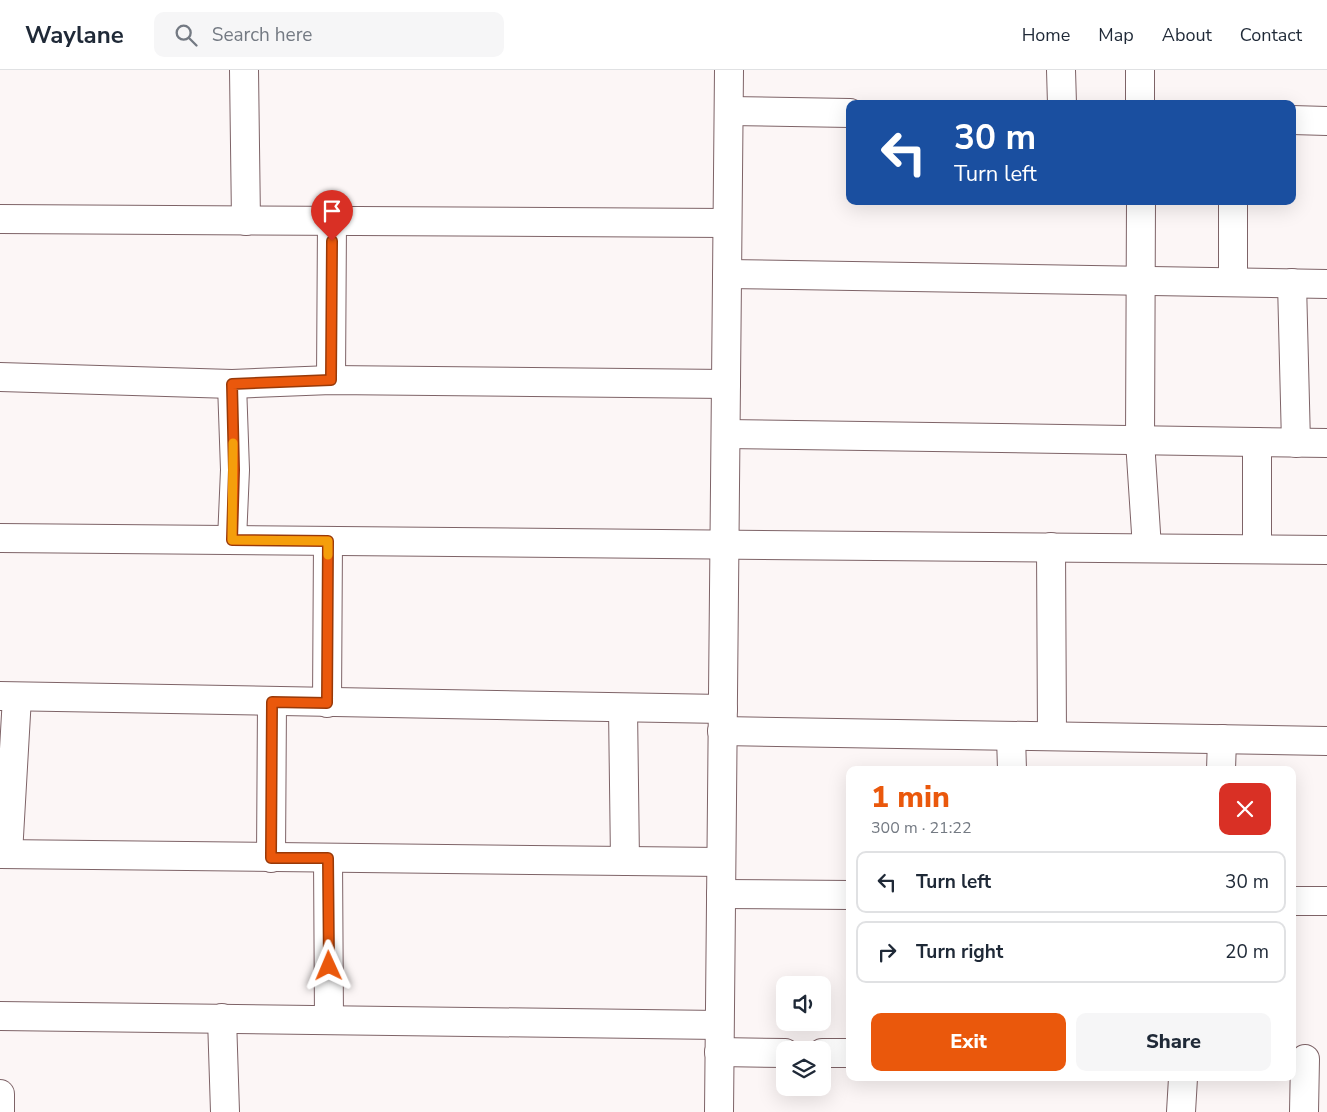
<!DOCTYPE html>
<meta charset="utf-8">
<style>
:root{--surface:#fff;--page:#f6f6f7;--text:#1f2937;--muted:#747a83;--line:#e0e1e3;--accent:#ea580c}
body{margin:0;font-family:"Nunito Sans",sans-serif;background:var(--page);color:var(--text);height:100vh;display:flex;flex-direction:column;font-size:19px;white-space:nowrap}
*{box-sizing:border-box;margin:0}
p{font-size:16px;color:var(--muted)}
.icon{flex:none;width:28px;height:28px;fill:none;stroke:currentColor;stroke-width:2;stroke-linecap:round;stroke-linejoin:round}
.map{position:relative;flex:1;overflow:hidden}
.sheet{position:absolute;left:846px;top:696px;width:450px;height:315px;display:flex;flex-direction:column;background:var(--surface);border-radius:10px;box-shadow:0 5px 20px #0002}
.sheet>*{flex:none}
.banner{position:absolute;left:846px;top:30px;width:450px;height:105px;border-radius:10px;box-shadow:0 5px 20px #0002;background:#1a4fa0;color:#fff;overflow:hidden}
.controls{position:absolute;left:776px;top:906px;display:grid;gap:10px}
.controls a{display:grid;place-items:center;width:55px;height:55px;border-radius:10px;background:var(--surface);box-shadow:0 5px 20px #0002;font-size:25px}
.pin{position:absolute;display:grid;place-items:center;width:42px;height:42px;color:#fff;margin:-51px -21px;border-radius:50% 50% 50% 0;rotate:-45deg;box-shadow:0 0 5px #0007}
.pin .icon{rotate:45deg}
.me{position:absolute;width:55px;margin:-28px;rotate:359deg;stroke-linejoin:round;filter:drop-shadow(0 0 4px #0008)}
.turn{display:flex;align-items:center;gap:18px;height:105px;padding:0 25px;font-size:22px}
.turn .icon{width:65px;height:65px;stroke-width:2.5}
.turn b{display:block;font-size:35px;line-height:42px}
.round{display:grid;place-items:center;flex:none;width:52px;height:52px;border-radius:10px;background:var(--page)}
.summary{display:flex;align-items:center;justify-content:space-between;height:85px;padding:0 25px}
h1{font-size:30px;font-weight:800;line-height:38px;color:var(--accent)}
.primary-button{display:flex;gap:10px;margin-top:auto;padding:10px 25px}
.primary-button a{flex:1;height:58px;border-radius:10px;background:var(--accent);color:#fff;font-size:20px;font-weight:800;line-height:58px;text-align:center}
.primary-button a+a{background:var(--page);color:var(--text)}
ul{padding:0;list-style:none}
li{display:flex;align-items:center;gap:15px;height:62px;margin:0 10px 8px;padding:0 15px;border:2px solid var(--line);border-radius:10px}
li div{flex:1}
li b{display:block;font-size:19px}
li em{font-style:normal}
header{display:flex;align-items:center;gap:30px;box-sizing:border-box;height:70px;padding:0 25px;background:var(--surface);border-bottom:1px solid var(--line)}
header strong{font-size:24px}
nav{display:flex;gap:28px;margin-inline-start:auto;font-size:18px}
.search{width:350px;height:45px;background:var(--page);display:flex;align-items:center;gap:12px;box-sizing:border-box;padding:0 18px;border-radius:10px;color:var(--muted);font-size:19px}
.map>svg:first-child{display:block}
.lines{fill:none;stroke-linecap:round;stroke-linejoin:round}
.minor-casing{stroke:#7e6367;stroke-width:30}
.minor{stroke:#fff;stroke-width:28}
.route-casing{stroke:#983908;stroke-width:12}
.route{stroke:#ea580c;stroke-width:9}
.slow{stroke:#f59e0b;stroke-width:9}
</style>
<header>
<strong>Waylane</strong>
<div class="search"><svg class="icon" aria-label="search" viewBox="0 0 24 24"><circle cx="10" cy="10" r="6"/><path d="M15 15l6 6"/></svg>Search here</div>
<nav><a>Home</a><a>Map</a><a>About</a><a>Contact</a></nav>
</header>
<div class="map">
<svg width="1327" height="1042" viewBox="0 0 1327 1042">
<rect width="100%" height="100%" fill="#fcf6f6"/>
<g class="lines">
<!-- minor casing -->
<g class="minor-casing">
<g id="minor">
<polyline points="244,0 246,151"/>
<polyline points="1061,0 1062,34"/>
<polyline points="1140,34 1140,0"/>
<polyline points="729,41 850,43"/>
<polyline points="1292,50 1327,51"/>
<polyline points="1141,131 1140,371 1147,478"/>
<polyline points="1233,131 1233,212"/>
<polyline points="0,149 727,153"/>
<polyline points="727,204 1327,214"/>
<polyline points="1292,213 1296,373"/>
<polyline points="0,307 232,314 331,310 726,314"/>
<polyline points="331,310 332,151"/>
<polyline points="232,314 235,400 232,470"/>
<polyline points="726,364 1327,373"/>
<polyline points="1257,372 1257,479"/>
<polyline points="0,468 1327,480"/>
<polyline points="1051,477 1052,666"/>
<polyline points="0,626 723,639"/>
<polyline points="327,633 328,471"/>
<polyline points="623,638 625,791"/>
<polyline points="722,661 1327,671"/>
<polyline points="1011,666 1012,700"/>
<polyline points="1221,700 1222,669"/>
<polyline points="0,784 721,792"/>
<polyline points="8,784 17,627"/>
<polyline points="271,788 272,632"/>
<polyline points="328,788 329,950"/>
<polyline points="721,824 850,825"/>
<polyline points="1292,831 1327,831"/>
<polyline points="0,946 719,955"/>
<polyline points="222,948 225,1042"/>
<polyline points="719,982 785,983"/>
<polyline points="822,983 850,983"/>
<polyline points="0,1024 0,1042"/>
<polyline points="719,1042 729,0"/>
<polyline points="1181,1042 1183,1008"/>
<polyline points="1304,1042 1305,989"/>
</g>
</g>
<!-- minor -->
<use href="#minor" class="minor"/>
</g>
<g class="lines">
<!-- route casing -->
<g class="route-casing">
<polyline id="route" points="329,896 328,788 271,788 272,632 327,633 328,471 232,470 234,400 232,314 331,310 332,171"/>
</g>
<!-- route -->
<use href="#route" class="route"/>
<!-- slow -->
<polyline class="slow" points="233,373 232,470 328,471 328,485"/>
</g>
</svg>
<div class="controls">
<a><svg class="icon" aria-label="sound" viewBox="0 0 24 24"><path d="M4 9h4l5-4v14l-5-4H4zM17 9q2 3 0 6"/></svg></a>
<a><svg class="icon" aria-label="layers" viewBox="0 0 24 24"><path d="M12 4l9 5-9 5-9-5zM3 14l9 5 9-5"/></svg></a>
</div>
<div class="pin" style="left:332px;top:171px;background:#d93025"><svg class="icon" aria-label="arrive" viewBox="0 0 24 24"><path d="M6 21V4h12l-3 4 3 4H6"/></svg></div>
<svg class="me" style="left:329px;top:896px" viewBox="-20 -20 40 40"><path d="M0-17L14 15 0 8-14 15z" fill="#ea580c" stroke="#fff" stroke-width="4"/></svg>
<div class="banner">
<div class="turn"><svg class="icon" aria-label="left" viewBox="0 0 24 24"><path d="M17 20v-9H6M10 6l-5 5 5 5"/></svg><div><b>30 m</b>Turn left</div></div>
</div>
<section class="sheet">
<div class="summary"><div><h1>1 min</h1><p>300 m · 21:22</p></div><a class="round" style="background:#d93025;color:#fff"><svg class="icon" aria-label="close" viewBox="0 0 24 24"><path d="M6 6l12 12M18 6L6 18"/></svg></a></div>
<ul>
<li><svg class="icon" aria-label="left" viewBox="0 0 24 24"><path d="M17 20v-9H6M10 6l-5 5 5 5"/></svg><div><b>Turn left</b></div><em>30 m</em></li>
<li><svg class="icon" aria-label="right" viewBox="0 0 24 24"><path d="M7 20v-9h11M14 6l5 5-5 5"/></svg><div><b>Turn right</b></div><em>20 m</em></li>
</ul>
<div class="primary-button"><a>Exit</a><a>Share</a></div>
</section>
</div>
